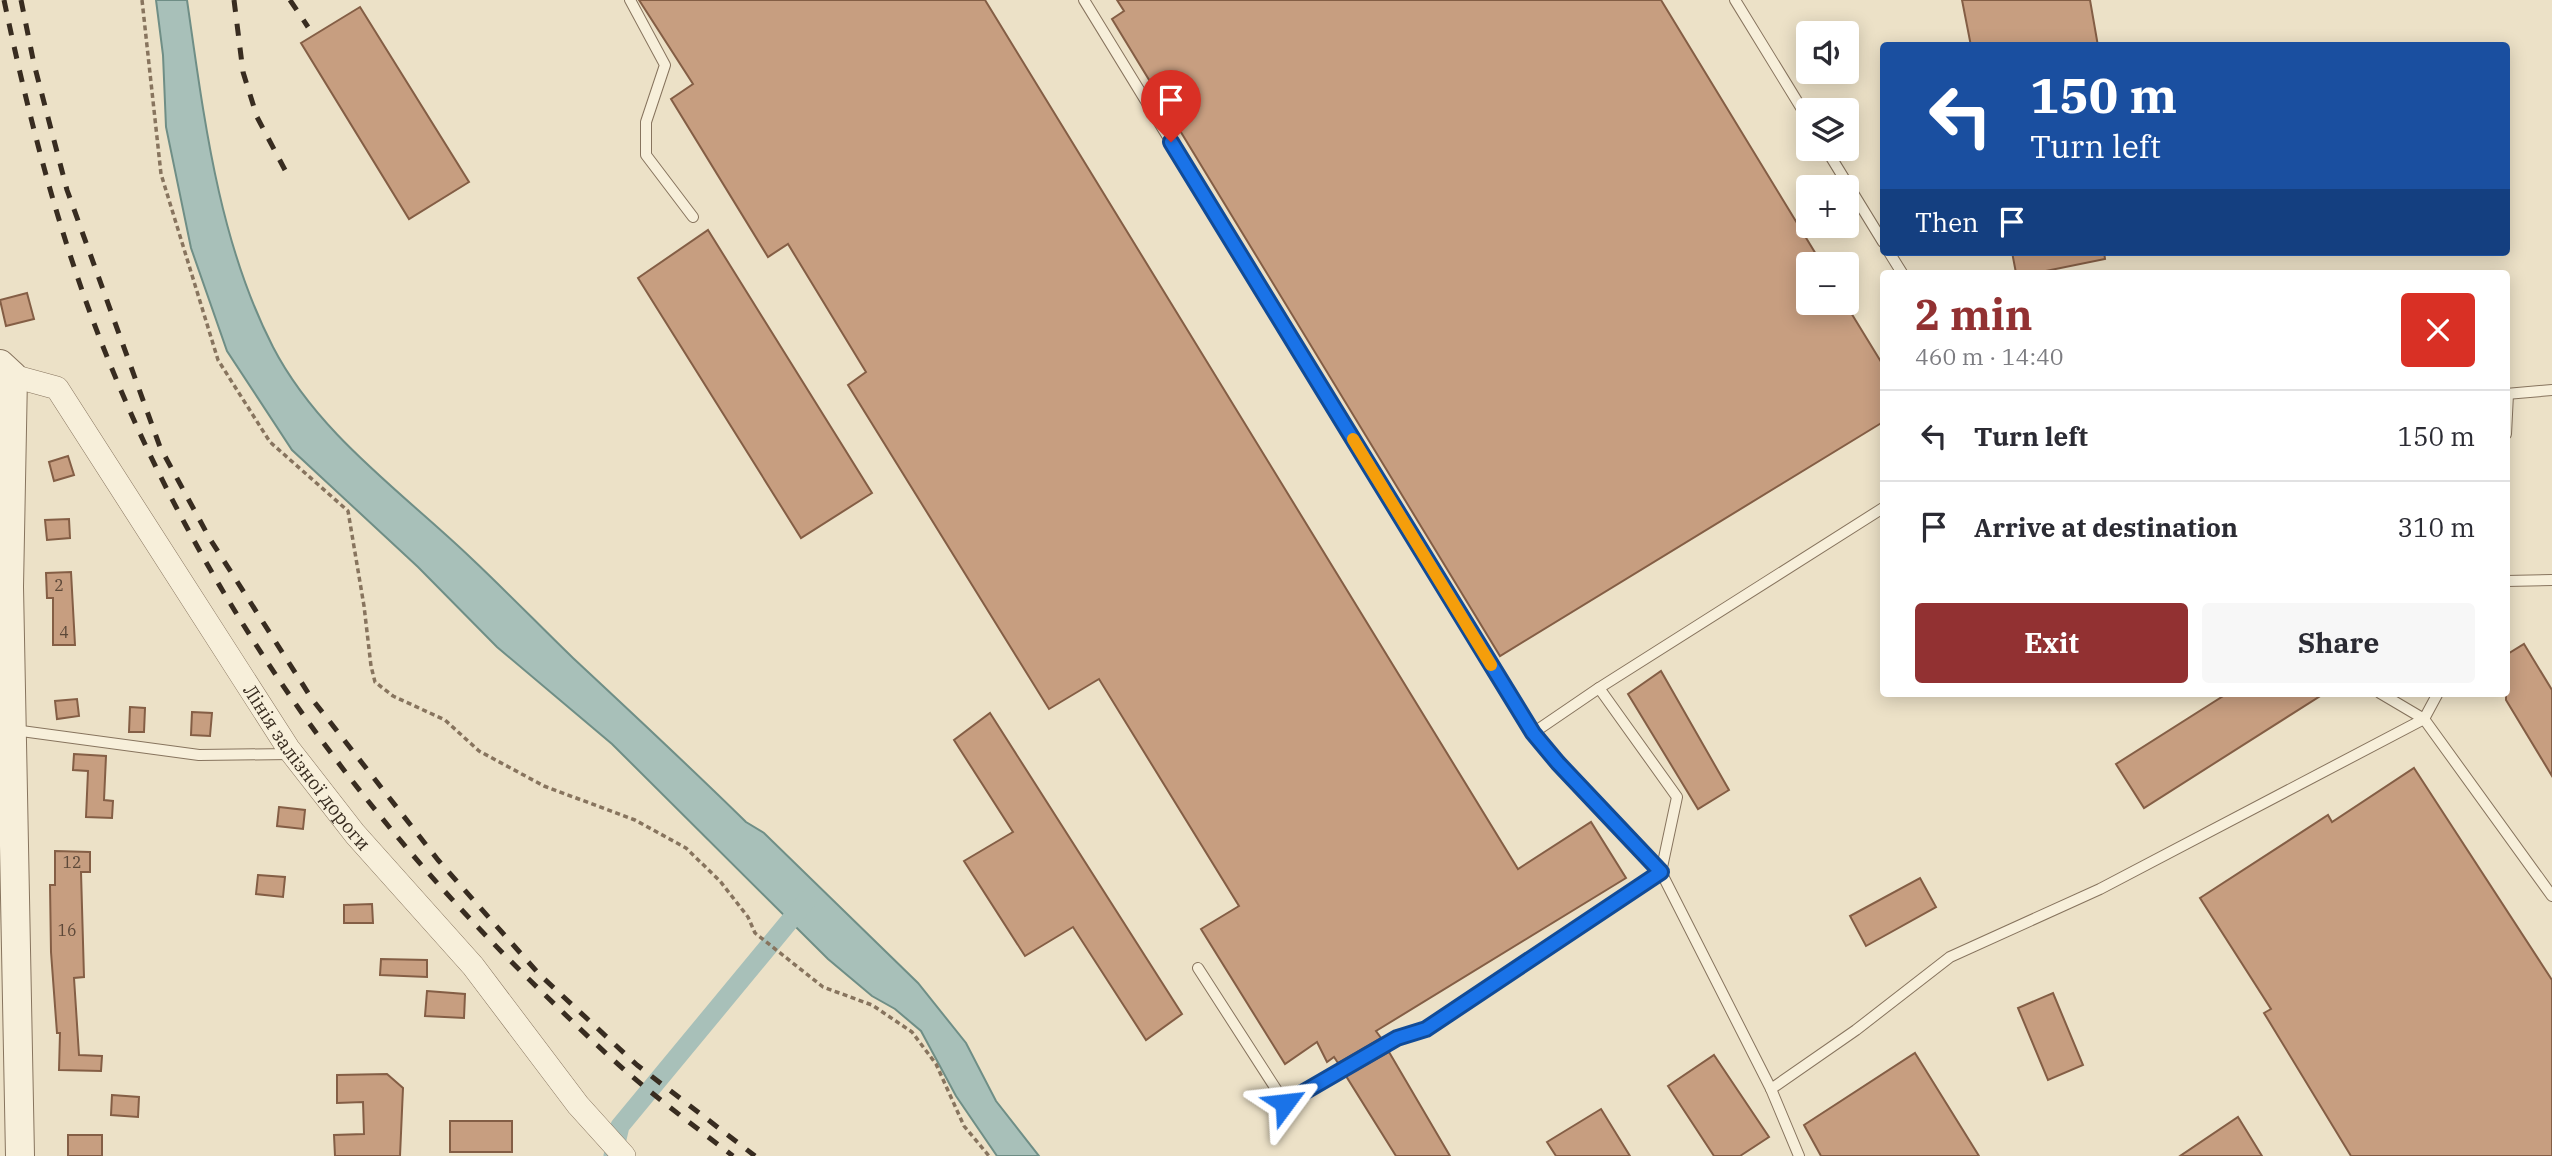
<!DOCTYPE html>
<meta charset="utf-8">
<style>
:root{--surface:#fff;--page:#f7f7f7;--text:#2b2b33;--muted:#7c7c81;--line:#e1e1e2;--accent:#923132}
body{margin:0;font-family:"IBM Plex Serif",serif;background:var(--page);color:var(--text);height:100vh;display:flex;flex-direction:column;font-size:26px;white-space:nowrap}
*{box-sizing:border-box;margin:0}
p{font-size:23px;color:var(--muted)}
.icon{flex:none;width:38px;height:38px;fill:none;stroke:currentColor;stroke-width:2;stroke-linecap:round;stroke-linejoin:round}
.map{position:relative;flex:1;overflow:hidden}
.panel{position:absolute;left:1880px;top:270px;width:630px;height:427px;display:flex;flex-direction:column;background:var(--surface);border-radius:7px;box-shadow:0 4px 18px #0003}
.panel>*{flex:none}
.banner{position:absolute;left:1880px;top:42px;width:630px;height:214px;border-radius:7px;box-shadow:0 4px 18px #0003;background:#1a4fa0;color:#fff;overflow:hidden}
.buttons{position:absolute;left:1796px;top:21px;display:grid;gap:14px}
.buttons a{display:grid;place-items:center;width:63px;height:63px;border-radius:7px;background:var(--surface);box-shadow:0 4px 18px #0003;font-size:35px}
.pin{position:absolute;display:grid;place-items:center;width:60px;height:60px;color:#fff;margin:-72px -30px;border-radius:50% 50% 50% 0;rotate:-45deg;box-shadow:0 0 7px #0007}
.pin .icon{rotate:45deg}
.me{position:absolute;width:77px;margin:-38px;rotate:60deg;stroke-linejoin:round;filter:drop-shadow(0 0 5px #0008)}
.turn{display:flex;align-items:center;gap:24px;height:147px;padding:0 35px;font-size:32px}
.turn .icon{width:91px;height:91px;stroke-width:2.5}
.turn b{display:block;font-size:49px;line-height:60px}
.then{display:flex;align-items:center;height:66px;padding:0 35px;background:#0003;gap:14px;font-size:26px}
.round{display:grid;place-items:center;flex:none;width:74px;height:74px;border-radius:7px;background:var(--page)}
.headline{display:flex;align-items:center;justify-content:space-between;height:119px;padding:0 35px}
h1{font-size:42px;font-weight:700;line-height:52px;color:var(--accent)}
.cta{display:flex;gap:14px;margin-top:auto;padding:14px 35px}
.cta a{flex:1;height:80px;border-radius:7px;background:var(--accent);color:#fff;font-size:28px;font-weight:700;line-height:80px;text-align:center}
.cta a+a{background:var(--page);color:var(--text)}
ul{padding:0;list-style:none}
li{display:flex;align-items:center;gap:21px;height:91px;padding:0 35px;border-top:2px solid var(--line)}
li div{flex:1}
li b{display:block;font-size:26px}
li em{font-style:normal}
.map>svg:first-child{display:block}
.water{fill:#a8c0b9;stroke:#6f8e86;stroke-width:2}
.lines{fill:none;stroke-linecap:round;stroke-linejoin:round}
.canal{stroke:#a8c0b9;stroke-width:19}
.building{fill:#c79e80;stroke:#845e45;stroke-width:2}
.service-casing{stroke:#87745e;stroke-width:12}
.minor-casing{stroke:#87745e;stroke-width:24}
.tertiary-casing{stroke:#87745e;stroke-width:30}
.path{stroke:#87745e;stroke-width:3.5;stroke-dasharray:5 3.5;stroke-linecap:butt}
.service{stroke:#f7efda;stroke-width:10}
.minor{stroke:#f7efda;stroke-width:23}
.tertiary{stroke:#f7efda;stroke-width:28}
.rail{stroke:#382c20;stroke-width:5;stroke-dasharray:12 12;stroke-linecap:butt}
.route-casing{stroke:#114b97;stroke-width:18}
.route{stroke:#1a73e8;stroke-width:12}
.slow{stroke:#f59e0b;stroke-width:12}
.labels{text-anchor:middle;stroke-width:7;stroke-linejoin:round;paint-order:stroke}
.number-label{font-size:16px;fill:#5c4838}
.street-label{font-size:19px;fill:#382c20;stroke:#f4ebd7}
</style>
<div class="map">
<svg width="2552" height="1156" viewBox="0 0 2552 1156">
<rect width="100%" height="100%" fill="#ece1c7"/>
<!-- water -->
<path class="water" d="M 156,0 L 187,0 C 204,117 218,240 273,347 C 318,434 402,492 471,558 C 506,591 539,625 573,658 C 631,712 689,766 746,822 L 764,833 L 918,983 L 966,1043 L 996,1101 L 1039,1156 L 997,1156 L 956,1096 L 921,1031 L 895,1009 L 872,996 L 828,959 L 612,744 L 497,647 L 418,567 L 292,450 L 227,351 L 191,248 L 166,127 L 163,55 Z"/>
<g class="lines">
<!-- canal -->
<polyline class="canal" points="613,1156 620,1126 807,900"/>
</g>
<!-- building -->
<g class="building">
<polygon points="639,0 985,0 1518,869 1591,822 1626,878 1376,1031 1381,1038 1338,1063 1334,1057 1327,1062 1317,1042 1285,1064 1201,929 1239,906 1099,679 1049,709 848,385 866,372 788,244 768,257 671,99 693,84"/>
<polygon points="1117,0 1661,0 1822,264 1808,264 1808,303 1845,303 1883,365 1883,422 1500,656 1112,19 1124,11"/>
<polygon points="1962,0 2090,0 2098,46 1971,46"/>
<polygon points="360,7 469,182 409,219 301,43"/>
<polygon points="708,230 872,493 801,538 638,278"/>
<polygon points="2012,252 2104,252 2105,259 2036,273 2016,273"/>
<polygon points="27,293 34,319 6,326 0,300"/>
<polygon points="68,456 74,475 54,481 49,462"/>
<polygon points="69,519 70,538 47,540 45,520"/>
<polygon points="71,572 75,645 53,645 53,598 47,598 46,573"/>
<polygon points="2524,644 2552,690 2552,776 2506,700 2506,655"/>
<polygon points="1661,671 1729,790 1698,809 1628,694"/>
<polygon points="2228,693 2325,693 2144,808 2116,764"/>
<polygon points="77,699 79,716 57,719 55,701"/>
<polygon points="130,707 145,708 144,732 129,732"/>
<polygon points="192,712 212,713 210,736 191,735"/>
<polygon points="990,713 1182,1014 1146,1040 1073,927 1025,956 964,861 1013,832 954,740"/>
<polygon points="74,754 106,756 104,800 113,801 112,818 86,817 88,771 73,770"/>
<polygon points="2414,768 2552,980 2552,1156 2351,1156 2264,1013 2271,1009 2200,898 2328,815 2332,822"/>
<polygon points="279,807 305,810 303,829 277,826"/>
<polygon points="55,851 90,852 90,872 81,872 84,977 74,978 79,1055 102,1056 101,1071 59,1070 60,1033 57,1033 51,952 50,885 55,885"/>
<polygon points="258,875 285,877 283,897 256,894"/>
<polygon points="1920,878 1936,907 1866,946 1850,916"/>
<polygon points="372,904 373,923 344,923 344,905"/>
<polygon points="381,959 427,960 427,977 380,975"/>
<polygon points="427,991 465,994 464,1018 425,1016"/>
<polygon points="2053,993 2083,1065 2048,1080 2018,1008"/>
<polygon points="1389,1052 1450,1156 1396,1156 1346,1076"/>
<polygon points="1915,1053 1979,1156 1821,1156 1804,1125"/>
<polygon points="1714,1055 1769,1137 1740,1156 1714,1156 1668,1086"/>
<polygon points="387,1074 403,1088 400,1156 335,1156 334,1135 364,1134 363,1102 337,1103 337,1075"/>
<polygon points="112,1095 139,1097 138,1117 111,1115"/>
<polygon points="1601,1109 1630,1156 1556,1156 1547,1142"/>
<polygon points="2238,1117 2262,1156 2180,1156"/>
<rect x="450" y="1121" width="62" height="31"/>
<rect x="68" y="1135" width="34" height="21"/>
</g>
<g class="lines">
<!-- service casing -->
<g class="service-casing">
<g id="service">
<polyline points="630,0 665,65 646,122 646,155 693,217"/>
<polyline points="1084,0 1533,733 1558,763 1661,872 1771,1089 1856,1030 1950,957 2100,889 2424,719 2438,693"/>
<polyline points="1735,0 1808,119"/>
<polyline points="1826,149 1883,242"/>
<polyline points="1889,252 1902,273"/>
<polyline points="2506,394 2552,390"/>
<polyline points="2506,434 2508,394"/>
<polyline points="2506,581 2552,580"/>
<polyline points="2380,693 2424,719 2552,896"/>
<polyline points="14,730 199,755 290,754"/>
<polyline points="1533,733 1599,688 1883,508"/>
<polyline points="1198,968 1285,1103 1397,1038 1426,1029 1661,872 1677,797 1599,688"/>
<polyline points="1771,1089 1799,1156"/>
</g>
</g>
<!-- minor casing -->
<g class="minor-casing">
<g id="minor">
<path id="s1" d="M 13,376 L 57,388 L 288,748 L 355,834 L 473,966 L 578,1105 L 624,1156"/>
</g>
</g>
<!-- tertiary casing -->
<g class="tertiary-casing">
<polyline id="tertiary" points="0,364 13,376 9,587 20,1156"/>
</g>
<!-- path -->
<polyline class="path" points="142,0 161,174 218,360 270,442 348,511 364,606 371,666 375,682 393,696 445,720 479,751 544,786 635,820 686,848 720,881 748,917 755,933 823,987 872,1005 912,1032 936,1064 964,1126 989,1156"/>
<!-- service -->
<use href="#service" class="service"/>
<!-- minor -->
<use href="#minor" class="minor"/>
<!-- tertiary -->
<use href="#tertiary" class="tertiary"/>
<!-- rail -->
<g class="rail">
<path d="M 4,0 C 30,124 62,247 110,364 C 206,601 358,814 541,991 C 570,1019 598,1047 628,1073 C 662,1102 698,1129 733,1156"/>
<polyline points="21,0 34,64 67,190 160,447 210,539 312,699 438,860 539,974 637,1065 755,1156"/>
<polyline points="234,0 243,72 257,117 285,170"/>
<polyline points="290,0 308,27"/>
</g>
</g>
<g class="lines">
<!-- route casing -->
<g class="route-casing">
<polyline id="route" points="1171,142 1533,733 1558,763 1661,872 1426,1029 1397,1038 1285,1103"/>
</g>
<!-- route -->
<use href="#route" class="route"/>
<!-- slow -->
<polyline class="slow" points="1353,439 1491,665"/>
</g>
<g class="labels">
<!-- number labels -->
<g class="number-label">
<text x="59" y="591">2</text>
<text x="64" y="638">4</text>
<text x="72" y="868">12</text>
<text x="67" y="936">16</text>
</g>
<!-- street labels -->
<g class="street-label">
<text dy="7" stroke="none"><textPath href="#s1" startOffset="500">Лінія залізної дороги</textPath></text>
</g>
</g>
</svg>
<div class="buttons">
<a><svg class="icon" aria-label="sound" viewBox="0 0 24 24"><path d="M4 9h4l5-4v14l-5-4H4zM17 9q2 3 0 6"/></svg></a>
<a><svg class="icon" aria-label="layers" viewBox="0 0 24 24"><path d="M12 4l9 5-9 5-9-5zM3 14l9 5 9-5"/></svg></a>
<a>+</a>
<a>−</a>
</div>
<div class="pin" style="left:1171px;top:142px;background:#d93025"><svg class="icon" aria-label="arrive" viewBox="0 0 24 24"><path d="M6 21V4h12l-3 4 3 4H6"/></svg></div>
<svg class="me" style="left:1285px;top:1103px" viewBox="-20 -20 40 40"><path d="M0-17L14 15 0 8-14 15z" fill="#1a73e8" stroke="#fff" stroke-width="4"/></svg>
<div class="banner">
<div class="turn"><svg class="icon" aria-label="left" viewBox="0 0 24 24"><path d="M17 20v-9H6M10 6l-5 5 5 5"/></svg><div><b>150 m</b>Turn left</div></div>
<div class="then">Then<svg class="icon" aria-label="arrive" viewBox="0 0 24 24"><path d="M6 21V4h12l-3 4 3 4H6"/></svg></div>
</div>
<section class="panel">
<div class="headline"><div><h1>2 min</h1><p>460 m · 14:40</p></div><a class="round" style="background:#d93025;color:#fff"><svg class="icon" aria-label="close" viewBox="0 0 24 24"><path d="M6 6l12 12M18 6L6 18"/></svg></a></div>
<ul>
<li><svg class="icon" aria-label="left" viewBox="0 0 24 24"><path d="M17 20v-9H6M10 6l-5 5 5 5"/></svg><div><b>Turn left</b></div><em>150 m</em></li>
<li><svg class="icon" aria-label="arrive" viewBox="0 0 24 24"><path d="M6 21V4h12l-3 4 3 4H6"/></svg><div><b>Arrive at destination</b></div><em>310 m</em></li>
</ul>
<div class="cta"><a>Exit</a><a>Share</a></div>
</section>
</div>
